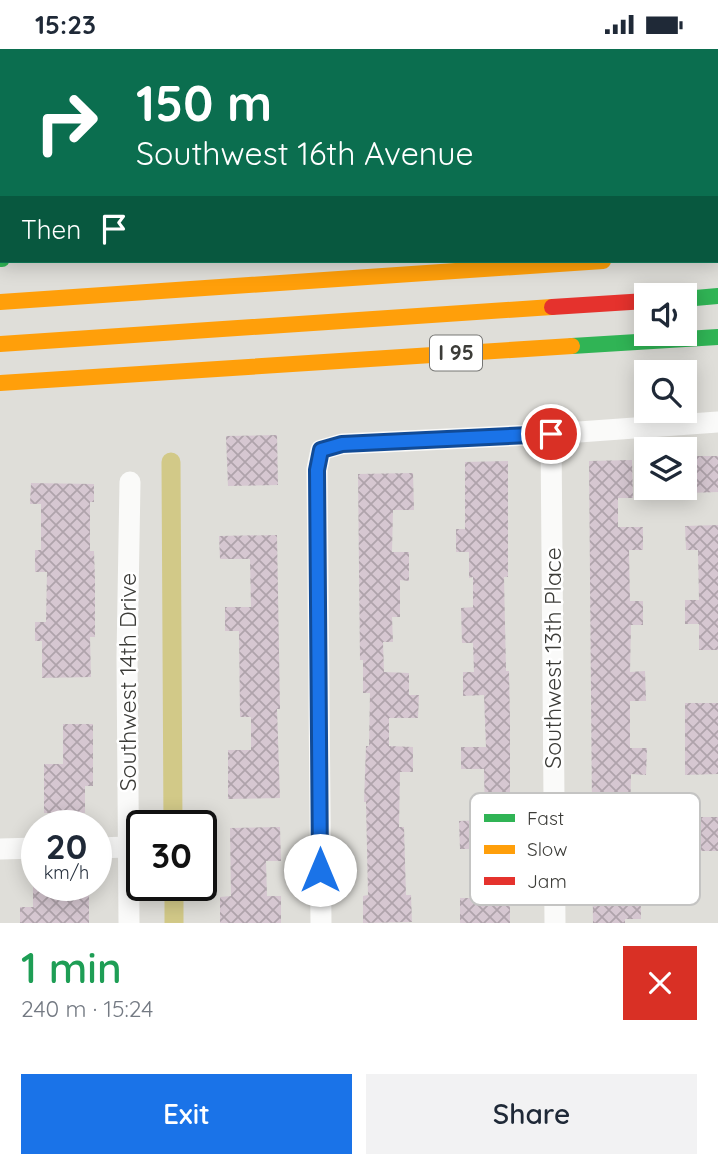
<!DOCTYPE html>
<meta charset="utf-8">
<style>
:root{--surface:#fff;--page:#f2f2f3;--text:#1f2937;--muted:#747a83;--accent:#1a73e8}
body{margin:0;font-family:Quicksand,sans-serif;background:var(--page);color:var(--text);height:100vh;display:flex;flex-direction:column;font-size:26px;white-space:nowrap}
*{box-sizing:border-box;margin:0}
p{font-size:23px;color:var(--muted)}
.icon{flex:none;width:38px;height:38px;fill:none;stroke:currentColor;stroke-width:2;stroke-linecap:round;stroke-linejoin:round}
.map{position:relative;height:874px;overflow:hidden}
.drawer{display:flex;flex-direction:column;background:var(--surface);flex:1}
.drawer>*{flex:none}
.banner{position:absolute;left:0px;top:0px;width:719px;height:214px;box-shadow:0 4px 18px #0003;background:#0b6e4f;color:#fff;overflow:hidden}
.controls{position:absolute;left:634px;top:234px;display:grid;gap:14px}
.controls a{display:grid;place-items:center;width:63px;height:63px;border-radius:0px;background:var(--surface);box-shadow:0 4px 18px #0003;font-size:35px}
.speed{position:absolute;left:21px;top:761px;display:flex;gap:14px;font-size:35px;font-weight:700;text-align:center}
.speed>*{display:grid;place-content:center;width:91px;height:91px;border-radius:50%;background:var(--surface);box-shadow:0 4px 18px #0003;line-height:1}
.speed small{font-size:18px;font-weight:400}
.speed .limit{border:4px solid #111;border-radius:10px;background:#fff;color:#111}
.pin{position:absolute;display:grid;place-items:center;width:60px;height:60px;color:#fff;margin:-30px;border:4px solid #fff;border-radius:50%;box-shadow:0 2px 7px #0007}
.me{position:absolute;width:77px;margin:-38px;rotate:0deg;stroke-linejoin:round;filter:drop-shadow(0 0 5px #0008)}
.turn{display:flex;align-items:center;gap:24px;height:147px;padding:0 21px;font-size:32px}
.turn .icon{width:91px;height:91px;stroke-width:2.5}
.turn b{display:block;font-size:49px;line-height:60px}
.then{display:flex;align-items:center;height:66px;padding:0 21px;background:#0003;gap:14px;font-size:26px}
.round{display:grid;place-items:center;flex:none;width:74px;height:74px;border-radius:0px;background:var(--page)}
.overview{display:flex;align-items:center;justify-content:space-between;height:119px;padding:0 21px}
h1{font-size:42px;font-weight:600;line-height:52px;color:#1e9e55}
.cta{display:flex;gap:14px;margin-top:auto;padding:14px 21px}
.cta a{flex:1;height:80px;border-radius:0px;background:var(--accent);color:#fff;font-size:28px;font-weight:600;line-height:80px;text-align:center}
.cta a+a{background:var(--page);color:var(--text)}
.status{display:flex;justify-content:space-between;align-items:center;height:49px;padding:0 35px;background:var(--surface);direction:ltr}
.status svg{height:19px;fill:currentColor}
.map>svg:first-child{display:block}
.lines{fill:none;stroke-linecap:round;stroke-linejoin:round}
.canal{stroke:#d2c988;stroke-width:19}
.building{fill:url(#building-cross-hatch)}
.street{stroke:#fafaf9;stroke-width:21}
.fast{stroke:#30b455;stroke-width:16}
.slow{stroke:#ff9f0a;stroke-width:16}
.jam{stroke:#e5322d;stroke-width:16}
.route-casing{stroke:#114b97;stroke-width:18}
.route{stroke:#1a73e8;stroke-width:12}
.labels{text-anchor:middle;stroke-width:5;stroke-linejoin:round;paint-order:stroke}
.shield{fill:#fff;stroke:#767674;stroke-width:2}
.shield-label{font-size:21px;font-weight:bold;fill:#3c3c38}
.street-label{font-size:23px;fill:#3c3c38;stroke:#fff}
.key{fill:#fff;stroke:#c4c4c3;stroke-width:2}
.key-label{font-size:19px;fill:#3c3c38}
</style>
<div class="status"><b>15:23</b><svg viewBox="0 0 49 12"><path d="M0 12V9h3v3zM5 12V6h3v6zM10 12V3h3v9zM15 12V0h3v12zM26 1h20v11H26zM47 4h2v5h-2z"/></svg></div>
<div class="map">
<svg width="718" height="874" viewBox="0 0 718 874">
<defs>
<pattern id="building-cross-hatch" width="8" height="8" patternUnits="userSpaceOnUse" patternTransform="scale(1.75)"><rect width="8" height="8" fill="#d6c7d1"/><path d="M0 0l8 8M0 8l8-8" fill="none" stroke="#afa3ab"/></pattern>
</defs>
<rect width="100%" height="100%" fill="#dfded9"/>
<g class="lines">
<!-- canal -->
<g class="canal">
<polyline points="167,0 167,2"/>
<polyline points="171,413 173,777"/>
<polyline points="174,836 174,874"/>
</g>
</g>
<!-- building -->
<g class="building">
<polygon points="277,386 278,436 228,437 226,387"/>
<polygon points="695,407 718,407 718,443 688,444 688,429 695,429"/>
<polygon points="632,411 633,449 618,449 618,478 643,478 643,501 629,501 630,552 643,552 643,576 631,576 630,623 645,622 646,652 630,652 630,699 647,699 646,726 631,725 630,774 640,773 641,870 625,870 625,874 593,874 589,412"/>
<polygon points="508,412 508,528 504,528 506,622 509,622 510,671 510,874 460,874 460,849 479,849 477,800 460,800 459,772 485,771 484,720 461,720 461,698 486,698 484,646 463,647 463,623 474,623 473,594 462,594 461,559 473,558 473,528 469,529 469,503 456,503 456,480 465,480 465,413"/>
<polygon points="413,424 414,461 393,461 392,503 409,503 409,532 400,531 400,568 392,568 393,593 383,593 384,623 409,624 409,646 419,646 418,669 389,669 389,697 413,698 413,723 400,723 399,778 404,778 406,846 411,846 412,873 363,874 363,847 368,846 366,753 364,753 366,697 369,697 370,644 363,644 363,611 360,611 358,425"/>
<polygon points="31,434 94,435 94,453 90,453 90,502 94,502 95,531 95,588 90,588 91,628 42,629 42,592 35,592 35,573 46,573 47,523 35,523 35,501 41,501 41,455 30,455"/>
<polygon points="718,476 718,601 699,601 699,575 685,575 685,551 699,551 698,501 686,501 685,477"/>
<polygon points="277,486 280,660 277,660 280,749 228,750 228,701 251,701 251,668 240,668 239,582 225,582 225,558 251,558 250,510 220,510 219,487"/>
<polygon points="685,654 718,654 718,725 685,726"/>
<polygon points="63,675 93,675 93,737 85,737 85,764 44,764 44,715 63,715"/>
<polygon points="684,768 718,768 718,802 701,802 701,794 685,794"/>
<polygon points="280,778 281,812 266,812 267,847 281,847 281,874 220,874 220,848 231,847 230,779"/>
<polygon points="33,836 89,836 89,874 20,874 20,858 33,858"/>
</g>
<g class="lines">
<!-- street -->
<g class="street">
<polyline points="129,0 129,2"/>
<polyline points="551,385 555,874"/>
<polyline points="96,799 128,798"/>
<polyline points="0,800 37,799"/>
<polyline points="129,874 127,608 130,433"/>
<polyline points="321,874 317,420 321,401 342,395 551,385 718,373"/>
</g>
<!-- fast -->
<g class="fast">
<polyline points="0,210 2,210"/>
<polyline points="684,250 718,247"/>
<polyline points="572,297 718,288"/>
</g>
<!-- slow -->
<g class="slow">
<polyline points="0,253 603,212"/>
<polyline points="0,295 552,258"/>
<polyline points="0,334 572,297"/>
</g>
<!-- jam -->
<polyline class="jam" points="552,258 646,252"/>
</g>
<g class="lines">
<!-- route casing -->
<g class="route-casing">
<polyline id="route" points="320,821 317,421 321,401 342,395 551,385"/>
</g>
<!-- route -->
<use href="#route" class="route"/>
</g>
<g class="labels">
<!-- shield labels -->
<rect class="shield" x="430" y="286.5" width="52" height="35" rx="5"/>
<g class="shield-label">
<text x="456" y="311">I 95</text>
</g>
<!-- street labels -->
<g class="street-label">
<text transform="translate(553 609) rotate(-90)" y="8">Southwest 13th Place</text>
<text transform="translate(128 633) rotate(-90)" y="8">Southwest 14th Drive</text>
</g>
</g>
<!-- legend -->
<rect x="470" y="744" width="230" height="112" rx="10" class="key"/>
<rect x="484" y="765" width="31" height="8" fill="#30b455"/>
<rect x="484" y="796" width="31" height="9" fill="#ff9f0a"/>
<rect x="484" y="828" width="31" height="8" fill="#e5322d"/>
<g class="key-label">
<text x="527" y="776">Fast</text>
<text x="527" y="807">Slow</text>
<text x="527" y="839">Jam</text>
</g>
</svg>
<div class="controls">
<a><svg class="icon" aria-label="sound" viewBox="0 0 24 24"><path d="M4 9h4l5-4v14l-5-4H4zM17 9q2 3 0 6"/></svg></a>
<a><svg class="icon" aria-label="search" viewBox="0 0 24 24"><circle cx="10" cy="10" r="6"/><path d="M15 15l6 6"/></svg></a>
<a><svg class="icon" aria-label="layers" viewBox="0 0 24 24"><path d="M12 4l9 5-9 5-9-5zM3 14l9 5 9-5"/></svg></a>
</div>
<div class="speed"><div>20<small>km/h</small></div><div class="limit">30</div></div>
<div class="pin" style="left:551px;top:385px;background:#d93025"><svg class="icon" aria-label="arrive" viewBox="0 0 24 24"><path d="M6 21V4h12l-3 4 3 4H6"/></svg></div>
<svg class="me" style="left:320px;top:821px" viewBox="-20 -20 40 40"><circle r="19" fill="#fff"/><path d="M0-13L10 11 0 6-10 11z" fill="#1a73e8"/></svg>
<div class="banner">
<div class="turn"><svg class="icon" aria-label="right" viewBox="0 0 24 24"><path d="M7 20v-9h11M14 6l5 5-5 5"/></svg><div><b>150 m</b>Southwest 16th Avenue</div></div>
<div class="then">Then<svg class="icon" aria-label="arrive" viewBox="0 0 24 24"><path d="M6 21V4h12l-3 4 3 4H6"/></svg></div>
</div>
</div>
<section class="drawer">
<div class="overview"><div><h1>1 min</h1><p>240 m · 15:24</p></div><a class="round" style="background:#d93025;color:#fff"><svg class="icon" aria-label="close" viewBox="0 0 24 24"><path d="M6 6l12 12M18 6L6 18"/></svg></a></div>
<div class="cta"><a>Exit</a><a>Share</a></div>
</section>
